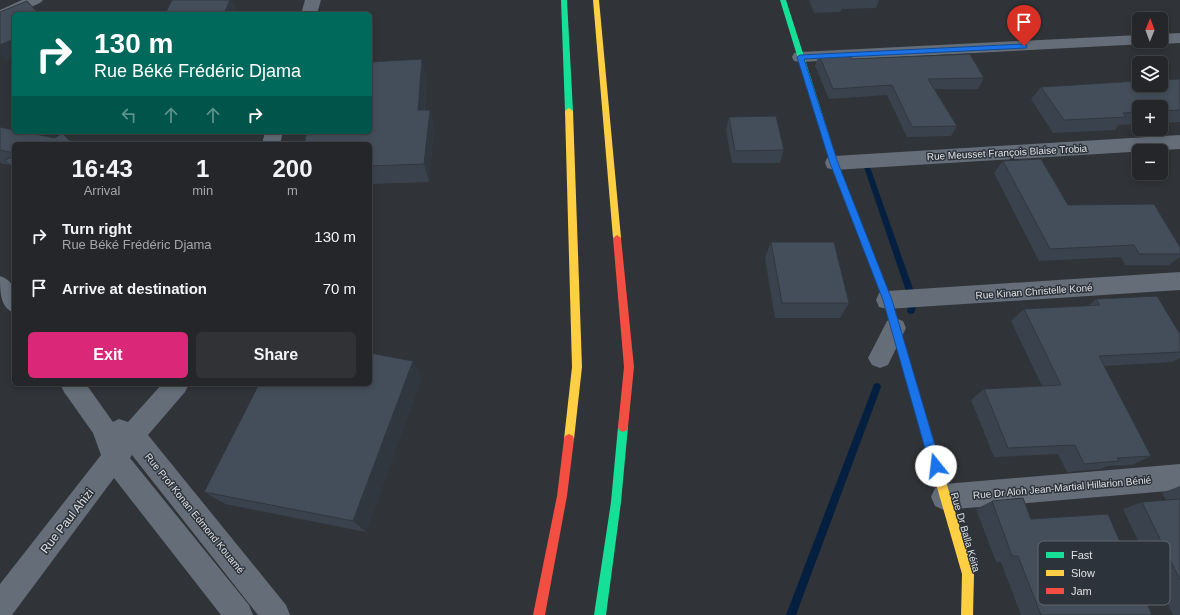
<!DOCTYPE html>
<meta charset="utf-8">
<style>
:root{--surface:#242629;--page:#303235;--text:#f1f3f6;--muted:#a3a5a8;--line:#414346;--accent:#db2777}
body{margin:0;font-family:Helvetica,sans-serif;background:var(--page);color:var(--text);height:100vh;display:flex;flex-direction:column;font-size:15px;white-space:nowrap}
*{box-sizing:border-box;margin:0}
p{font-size:13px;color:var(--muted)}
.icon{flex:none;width:22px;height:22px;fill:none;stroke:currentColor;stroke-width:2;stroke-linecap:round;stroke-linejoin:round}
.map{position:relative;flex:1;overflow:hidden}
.sheet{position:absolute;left:12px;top:142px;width:360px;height:244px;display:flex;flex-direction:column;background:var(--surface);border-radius:6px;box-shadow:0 2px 6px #0003,0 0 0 1px var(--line)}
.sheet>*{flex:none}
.hud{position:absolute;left:12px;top:12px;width:360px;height:122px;border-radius:6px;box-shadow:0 2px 6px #0003,0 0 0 1px var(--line);background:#00695c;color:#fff;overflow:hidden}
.needle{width:26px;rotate:1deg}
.controls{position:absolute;left:1132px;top:12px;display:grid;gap:8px}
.controls a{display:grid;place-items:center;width:36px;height:36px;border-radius:6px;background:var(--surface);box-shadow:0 2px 6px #0003,0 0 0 1px var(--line);font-size:20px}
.pin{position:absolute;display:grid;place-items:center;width:34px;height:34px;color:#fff;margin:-41px -17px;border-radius:50% 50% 50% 0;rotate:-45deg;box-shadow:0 0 4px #0007}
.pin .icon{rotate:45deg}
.me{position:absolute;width:44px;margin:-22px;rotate:344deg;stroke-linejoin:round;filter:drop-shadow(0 0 3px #0008)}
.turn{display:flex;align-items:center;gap:14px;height:84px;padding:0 16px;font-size:18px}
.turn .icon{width:52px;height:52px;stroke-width:2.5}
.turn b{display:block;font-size:28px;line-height:34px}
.lanes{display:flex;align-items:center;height:38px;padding:0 16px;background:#0003;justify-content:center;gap:20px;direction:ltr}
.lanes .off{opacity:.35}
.eta{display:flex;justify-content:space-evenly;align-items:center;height:68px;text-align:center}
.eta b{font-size:24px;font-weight:800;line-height:28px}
.cta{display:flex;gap:8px;margin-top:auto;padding:8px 16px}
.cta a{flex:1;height:46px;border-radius:6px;background:var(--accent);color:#fff;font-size:16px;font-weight:800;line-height:46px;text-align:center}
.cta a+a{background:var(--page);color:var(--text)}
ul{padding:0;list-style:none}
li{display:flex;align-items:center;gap:12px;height:52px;padding:0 16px}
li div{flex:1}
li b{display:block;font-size:15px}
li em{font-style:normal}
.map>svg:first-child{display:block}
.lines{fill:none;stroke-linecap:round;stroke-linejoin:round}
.stream{fill:#041f40;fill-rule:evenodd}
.street{fill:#646d78;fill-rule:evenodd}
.fast{fill:#16e098;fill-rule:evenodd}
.slow{fill:#ffcf43;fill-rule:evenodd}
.jam{fill:#f24e42;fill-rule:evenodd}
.wall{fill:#3a434d}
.shaded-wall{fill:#30373f}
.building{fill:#444e5a;stroke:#30373f}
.route{fill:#1a73e8;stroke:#114b97}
.labels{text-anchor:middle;stroke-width:3;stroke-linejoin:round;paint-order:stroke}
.street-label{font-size:10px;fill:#dee1e6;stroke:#2d333a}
.near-street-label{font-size:12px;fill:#dee1e6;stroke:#2d333a}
.key{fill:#2d333a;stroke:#62676e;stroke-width:1}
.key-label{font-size:11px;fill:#dee1e6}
</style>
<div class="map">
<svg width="1180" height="615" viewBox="0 0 1180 615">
<rect width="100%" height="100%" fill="#303337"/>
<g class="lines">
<!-- stream -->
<g class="stream">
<polygon points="867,164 870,167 918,303 914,313 911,314 908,313 907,311 910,303 864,167"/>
<polygon points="877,383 880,384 881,387 796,615 786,615 873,387 874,384"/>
</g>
<!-- street -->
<g class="street">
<polygon points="22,0 43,0 40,3 0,21 0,10"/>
<polygon points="305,0 321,0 317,14 301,14"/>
<polygon points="1180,33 1180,43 1161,44 1154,41 1161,41 1161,34"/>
<polygon points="1139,35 1139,41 1146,41 1145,44 800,62 794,61 792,57 794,53 800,52"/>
<polygon points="265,132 283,132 280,144 262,144"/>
<polygon points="1180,135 1180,149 834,170 827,168 825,163 827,158 834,156"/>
<polygon points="1180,272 1180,290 887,309 879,307 876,300 879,293 887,291"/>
<path d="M 0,276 C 18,282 14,297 14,313 C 0,307 0,292 0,276 Z"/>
<polygon points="895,318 903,321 906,328 888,365 880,368 872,365 868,358 887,321"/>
<polygon points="60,384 86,384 113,422 119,419 128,422 162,384 189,384 185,392 148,435 286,605 290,615 258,615 132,455 130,458 249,605 253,615 221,615 114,478 12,615 0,615 0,584 101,455 93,433 64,392"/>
<polygon points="1180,464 1180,490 944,510 935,506 931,497 935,488 944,484"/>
</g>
<!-- fast -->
<g class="fast">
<polygon points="561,0 567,0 573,111 569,114 565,111"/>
<polygon points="780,0 786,0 838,163 880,270 879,273 873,273 872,270 830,163"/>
<polygon points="623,422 627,424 628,427 621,502 606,615 594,615 611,502 618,427 619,424"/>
</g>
<!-- slow -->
<g class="slow">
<polygon points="593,0 599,0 621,238 617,241 613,238"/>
<polygon points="569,108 573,111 582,367 574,439 573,442 569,444 565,442 564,439 572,367 565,111"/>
<polygon points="876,266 879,267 880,270 891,300 974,574 973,615 961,615 962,574 883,300 872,270 873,267"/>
</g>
<!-- jam -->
<g class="jam">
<polygon points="617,235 621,238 634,367 628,427 627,430 623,432 619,430 618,427 624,367 613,238"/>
<polygon points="569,434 573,436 574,439 567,496 545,615 533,615 557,496 564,439 565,436"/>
</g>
</g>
<!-- wall -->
<g class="wall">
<polygon points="809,0 879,0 876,8 842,9 840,12 814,13"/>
<polygon points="819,55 852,59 984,78 978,89 934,89 957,126 951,136 907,137 887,95 829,99 815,66"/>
<polygon points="427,77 425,110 430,110 434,128 429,182 370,184 370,144"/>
<polygon points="1180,79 1180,122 1161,123 1161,107 1139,107 1139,124 1118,125 1115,130 1053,133 1031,99 1041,87"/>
<polygon points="729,117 784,150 780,163 732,163 726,130"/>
<polygon points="0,127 14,144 14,169 10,165 0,163"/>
<polygon points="1003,161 1068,205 1180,247 1180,257 1169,265 1125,265 1121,257 1039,261 994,173"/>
<polygon points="771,242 849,303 840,318 775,318 765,258"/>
<polygon points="1096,299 1180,334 1180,358 1172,362 1104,366 1151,456 1132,465 1107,466 1101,469 1067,472 1058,454 994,457 971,400 984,389 1042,386 1011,321 1024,309 1088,306"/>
<polygon points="422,377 366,532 225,504 204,492"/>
<polygon points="1180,486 1180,615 1173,615 1123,509 1142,502 1166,500 1162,493"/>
<polygon points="992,501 1031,519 1152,615 1021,615 1001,562 996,562 976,509"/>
</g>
<!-- shaded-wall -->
<g class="shaded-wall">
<polygon points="230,0 232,0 239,14 224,14"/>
<polygon points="14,39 14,57 6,61 0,54 0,45"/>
<polygon points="422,59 427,77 423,128 418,110"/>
<polygon points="430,110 434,128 429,182 424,164"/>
<polygon points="413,361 422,377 366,532 353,521"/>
</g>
<!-- building -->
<g class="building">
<polygon points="172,0 230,0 224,14 165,14"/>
<polygon points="27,1 39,14 14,14 14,39 0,45 0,12"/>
<polygon points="849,54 852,59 970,54 984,78 928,79 957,126 912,127 892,85 833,89 819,55"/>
<polygon points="422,59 418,110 430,110 424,164 370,166 370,144 304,144 307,132 370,132 370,62"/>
<polygon points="1180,79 1180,110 1161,111 1161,107 1139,107 1139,112 1123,113 1126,117 1064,120 1041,87 1139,81 1139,85 1161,85 1161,80"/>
<polygon points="776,116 784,150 735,151 729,117"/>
<polygon points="0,127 14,130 14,132 25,132 55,138 62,133 73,144 14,144 14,153 0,150"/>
<polygon points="14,156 14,169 5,160"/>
<polygon points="1041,159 1068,205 1154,204 1180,247 1180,254 1139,254 1134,245 1050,249 1003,161"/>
<polygon points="771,242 834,242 849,303 782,303"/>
<polygon points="1157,296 1180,334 1180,352 1099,356 1151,456 1117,458 1119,461 1084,464 1075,445 1008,448 984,389 1061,385 1024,309 1100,305 1096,299"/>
<polygon points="370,353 413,361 353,521 204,492 259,384 370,384"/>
<polygon points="1023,498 1031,519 1108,514 1152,615 1041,615 1018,556 1012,556 992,501"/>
<polygon points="1180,499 1180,580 1142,502"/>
</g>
<!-- route -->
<polygon class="route" points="1024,44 1027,46 1026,48 804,59 838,163 892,300 941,466 939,470 936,472 932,470 930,466 883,300 830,163 797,57 800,55"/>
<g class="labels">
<!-- street labels -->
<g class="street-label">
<text transform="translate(1007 152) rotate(-3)" y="4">Rue Meusset François Blaise Trobia</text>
<text transform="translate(1034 291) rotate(-4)" y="4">Rue Kinan Christelle Koné</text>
<text transform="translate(1062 487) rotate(-5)" y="4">Rue Dr Aloh Jean-Martial Hillarion Bénié</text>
<text transform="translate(195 513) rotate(51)" y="4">Rue Prof Konan Edmond Kouamé</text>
<text transform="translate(966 532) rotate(74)" y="4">Rue Dr Balla Kéita</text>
</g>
<!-- near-street labels -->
<g class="near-street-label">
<text transform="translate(67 521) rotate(-52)" y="4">Rue Paul Ahizi</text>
</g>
</g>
<!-- legend -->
<rect x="1038" y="541" width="132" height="64" rx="6" class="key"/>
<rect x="1046" y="552" width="18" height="6" fill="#16e098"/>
<rect x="1046" y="570" width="18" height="6" fill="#ffcf43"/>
<rect x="1046" y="588" width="18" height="6" fill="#f24e42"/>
<g class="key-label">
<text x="1071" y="559">Fast</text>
<text x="1071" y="577">Slow</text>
<text x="1071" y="595">Jam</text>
</g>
</svg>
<div class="controls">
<a><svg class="needle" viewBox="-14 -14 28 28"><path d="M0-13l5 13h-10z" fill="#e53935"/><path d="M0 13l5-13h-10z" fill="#a3a5a8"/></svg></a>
<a><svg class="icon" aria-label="layers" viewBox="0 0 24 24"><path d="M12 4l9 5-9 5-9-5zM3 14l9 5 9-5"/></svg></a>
<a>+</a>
<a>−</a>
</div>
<div class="pin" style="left:1024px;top:46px;background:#d93025"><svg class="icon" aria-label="arrive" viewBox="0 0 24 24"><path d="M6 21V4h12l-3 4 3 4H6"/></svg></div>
<svg class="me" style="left:936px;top:466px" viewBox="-20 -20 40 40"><circle r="19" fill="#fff"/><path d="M0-13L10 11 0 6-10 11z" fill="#1a73e8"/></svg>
<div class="hud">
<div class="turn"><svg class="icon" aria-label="right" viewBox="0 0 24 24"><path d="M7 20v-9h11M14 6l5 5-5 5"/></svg><div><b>130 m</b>Rue Béké Frédéric Djama</div></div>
<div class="lanes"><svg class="icon off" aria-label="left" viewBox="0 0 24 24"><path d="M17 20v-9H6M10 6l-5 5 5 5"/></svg><svg class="icon off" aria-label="ahead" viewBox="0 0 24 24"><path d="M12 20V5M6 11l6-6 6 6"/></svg><svg class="icon off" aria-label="ahead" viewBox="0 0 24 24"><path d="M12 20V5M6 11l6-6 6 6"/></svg><svg class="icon" aria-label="right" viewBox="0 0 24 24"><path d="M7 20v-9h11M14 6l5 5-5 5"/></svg></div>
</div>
<section class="sheet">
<div class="eta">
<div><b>16:43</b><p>Arrival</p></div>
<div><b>1</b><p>min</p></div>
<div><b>200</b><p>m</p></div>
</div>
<ul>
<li><svg class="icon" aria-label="right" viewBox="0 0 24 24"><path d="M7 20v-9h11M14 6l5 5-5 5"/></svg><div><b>Turn right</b><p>Rue Béké Frédéric Djama</p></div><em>130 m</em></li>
<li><svg class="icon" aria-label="arrive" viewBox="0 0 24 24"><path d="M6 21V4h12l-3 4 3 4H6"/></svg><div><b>Arrive at destination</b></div><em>70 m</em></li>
</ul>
<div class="cta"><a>Exit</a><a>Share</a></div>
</section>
</div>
